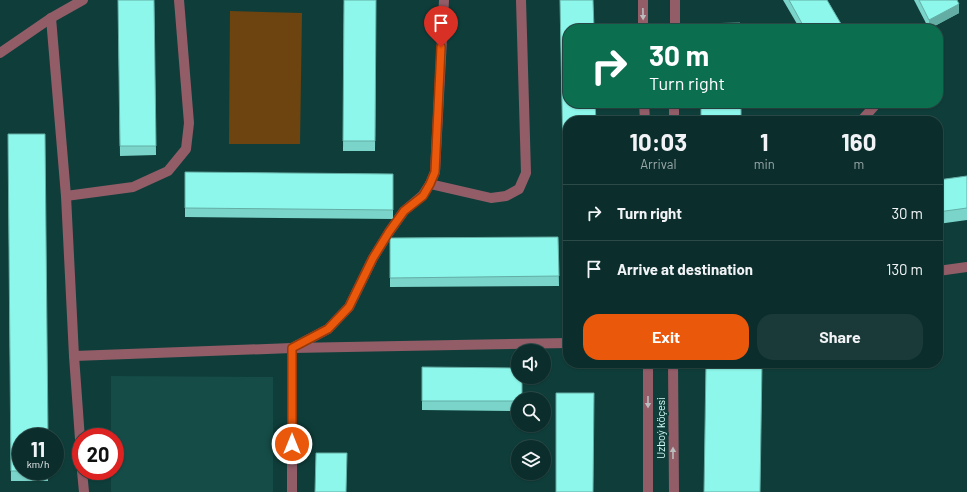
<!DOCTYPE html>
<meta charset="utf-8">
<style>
:root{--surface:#0b2e2c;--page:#193a38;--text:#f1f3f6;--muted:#9aa8a9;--line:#2b4a48;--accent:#ea580c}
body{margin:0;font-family:Barlow,sans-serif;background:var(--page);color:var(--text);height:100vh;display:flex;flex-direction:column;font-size:15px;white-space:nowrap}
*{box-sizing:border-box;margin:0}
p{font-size:13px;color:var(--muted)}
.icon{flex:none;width:22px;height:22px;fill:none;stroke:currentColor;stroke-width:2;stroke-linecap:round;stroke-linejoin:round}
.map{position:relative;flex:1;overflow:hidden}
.sheet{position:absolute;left:563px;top:116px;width:380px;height:252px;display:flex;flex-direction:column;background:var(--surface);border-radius:16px;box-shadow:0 1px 3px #0004,0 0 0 1px var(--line)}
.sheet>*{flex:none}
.guide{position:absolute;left:563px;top:24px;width:380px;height:84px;border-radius:16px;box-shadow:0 1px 3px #0004,0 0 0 1px var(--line);background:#0b6e4f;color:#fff;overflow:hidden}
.fabs{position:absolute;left:511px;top:344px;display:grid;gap:8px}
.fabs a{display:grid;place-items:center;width:40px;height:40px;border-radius:50%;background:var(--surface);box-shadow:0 1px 3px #0004,0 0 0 1px var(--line);font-size:20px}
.speed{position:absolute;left:12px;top:428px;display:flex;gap:8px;font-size:20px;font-weight:700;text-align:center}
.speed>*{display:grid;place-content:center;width:52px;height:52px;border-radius:50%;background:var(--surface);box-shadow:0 1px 3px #0004,0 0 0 1px var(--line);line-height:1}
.speed small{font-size:10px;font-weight:400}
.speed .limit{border:6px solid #d22;background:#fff;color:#111}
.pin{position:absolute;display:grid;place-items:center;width:34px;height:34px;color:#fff;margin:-41px -17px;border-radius:50% 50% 50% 0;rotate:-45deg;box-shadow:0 0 4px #0007}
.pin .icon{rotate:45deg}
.me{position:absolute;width:44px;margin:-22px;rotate:0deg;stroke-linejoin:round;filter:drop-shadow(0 0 3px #0008)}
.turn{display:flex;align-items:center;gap:14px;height:84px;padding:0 20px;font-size:18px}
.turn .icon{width:52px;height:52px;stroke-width:2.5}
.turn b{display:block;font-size:28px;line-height:34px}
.eta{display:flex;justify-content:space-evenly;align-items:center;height:68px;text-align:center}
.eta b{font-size:24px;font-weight:700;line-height:28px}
.cta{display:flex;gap:8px;margin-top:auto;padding:8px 20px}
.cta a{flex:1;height:46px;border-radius:16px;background:var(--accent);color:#fff;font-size:16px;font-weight:700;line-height:46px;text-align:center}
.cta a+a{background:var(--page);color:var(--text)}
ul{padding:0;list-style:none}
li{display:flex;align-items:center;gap:12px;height:56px;padding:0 20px;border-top:1px solid var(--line)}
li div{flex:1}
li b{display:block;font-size:15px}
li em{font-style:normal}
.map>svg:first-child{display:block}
.built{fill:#154c47}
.green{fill:#6d430f}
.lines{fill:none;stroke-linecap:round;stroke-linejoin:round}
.minor{stroke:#935d68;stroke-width:10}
.wall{fill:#7ad4ca}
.shaded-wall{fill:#63ada4}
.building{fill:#8ef7eb;stroke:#63ada4}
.oneway{fill:#babcbe}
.route-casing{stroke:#983908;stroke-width:10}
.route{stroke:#ea580c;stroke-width:7}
.labels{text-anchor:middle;stroke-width:4;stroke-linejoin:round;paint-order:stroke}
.street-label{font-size:11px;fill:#d4fcf7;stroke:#0f3e3a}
</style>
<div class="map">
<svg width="967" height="492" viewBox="0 0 967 492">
<rect width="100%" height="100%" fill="#0f3e3a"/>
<!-- built -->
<polygon class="built" points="111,376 273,377 273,492 111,492 111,471 115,471 115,437 111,437"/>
<!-- green -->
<polygon class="green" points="230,11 302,13 300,144 229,144"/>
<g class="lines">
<!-- minor -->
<g class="minor">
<polyline points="643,0 643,29"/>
<polyline points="51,18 66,196 74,356 81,453"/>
<polyline points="675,29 675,0"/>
<polyline points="0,53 51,18 83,0"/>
<polyline points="644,103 645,121"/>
<polyline points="674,121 674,103"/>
<polyline points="861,121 877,103"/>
<polyline points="430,184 491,198 506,196 519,189 526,173 521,0"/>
<polyline points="66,196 133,187 168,171 186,149 189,123 179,0"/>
<polyline points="938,271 967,267"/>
<polyline points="74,356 292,348 568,343"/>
<polyline points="648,363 648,492"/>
<polyline points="673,363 674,492"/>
<polyline points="82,471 84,492"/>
<polyline points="292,492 292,348 328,329 349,307 373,258 389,232 404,211 423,195 430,184 435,172 444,0"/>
</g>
</g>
<!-- wall -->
<g class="wall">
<polygon points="118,0 154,0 156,155 120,156"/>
<polygon points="344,0 376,0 375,151 343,151"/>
<polygon points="560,0 568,121 568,215 564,215"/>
<polygon points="783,0 827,0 844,29 800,29"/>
<polygon points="914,0 957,0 959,13 929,29"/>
<polygon points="8,134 48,471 48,481 11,481"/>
<polygon points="185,172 393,174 393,219 185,217"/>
<polygon points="967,176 967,220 938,224 938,180"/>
<polygon points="558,237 559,286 390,287 390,238"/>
<polygon points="422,367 518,399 518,411 422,410"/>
</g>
<!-- shaded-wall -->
<polygon class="shaded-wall" points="959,4 959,13 929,29 929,20"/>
<!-- building -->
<g class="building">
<polygon points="118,0 154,0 156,146 120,146"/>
<polygon points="344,0 376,0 375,141 343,141"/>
<polygon points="560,0 593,0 594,29 568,29 568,103 595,103 596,121 568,121 568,205 564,205"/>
<polygon points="789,0 827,0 844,29 805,29"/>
<polygon points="919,0 957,0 959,4 929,20"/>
<polygon points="740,23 740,29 700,29 700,24"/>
<rect x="701" y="103" width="40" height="18"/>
<polygon points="8,134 45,134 48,437 21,437 21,471 48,471 11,471"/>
<polygon points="185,172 393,174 393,210 185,208"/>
<polygon points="967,176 967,208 938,212 938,180"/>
<polygon points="558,237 559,276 390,278 390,238"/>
<polygon points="706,363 762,363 760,492 704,492"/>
<polygon points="422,367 518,368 518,377 522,377 522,399 518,399 518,401 422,401"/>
<polygon points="556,393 594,393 593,492 556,492"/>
<polygon points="316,453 347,453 346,492 315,492"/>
</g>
<!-- one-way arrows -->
<defs><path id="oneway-solid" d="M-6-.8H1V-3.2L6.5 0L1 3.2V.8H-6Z"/></defs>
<g class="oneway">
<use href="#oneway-solid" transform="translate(643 14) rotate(89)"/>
<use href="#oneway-solid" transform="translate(648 402) rotate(90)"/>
<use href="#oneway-solid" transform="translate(673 453) rotate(-90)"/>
</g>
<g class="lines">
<!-- route casing -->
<g class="route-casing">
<polyline id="route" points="292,444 292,348 328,329 349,307 373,258 389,232 404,211 423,196 430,184 435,172 441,47"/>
</g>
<!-- route -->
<use href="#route" class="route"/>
</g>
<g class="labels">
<!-- street labels -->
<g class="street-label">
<text transform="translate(661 428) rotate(-90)" y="4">Uzboý köçesi</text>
</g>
</g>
</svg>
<div class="fabs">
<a><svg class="icon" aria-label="sound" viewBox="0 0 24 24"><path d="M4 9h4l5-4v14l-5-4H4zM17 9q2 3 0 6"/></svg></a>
<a><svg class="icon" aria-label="search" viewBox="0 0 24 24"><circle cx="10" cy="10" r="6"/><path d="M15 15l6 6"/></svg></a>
<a><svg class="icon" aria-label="layers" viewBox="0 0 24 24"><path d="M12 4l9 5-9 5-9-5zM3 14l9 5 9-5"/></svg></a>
</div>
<div class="speed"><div>11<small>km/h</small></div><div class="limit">20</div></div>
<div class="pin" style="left:441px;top:47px;background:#d93025"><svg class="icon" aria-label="arrive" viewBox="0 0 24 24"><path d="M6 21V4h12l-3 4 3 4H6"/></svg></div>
<svg class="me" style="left:292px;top:444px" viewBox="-20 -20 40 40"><circle r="17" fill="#ea580c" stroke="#fff" stroke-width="3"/><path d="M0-11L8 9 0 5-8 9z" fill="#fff"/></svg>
<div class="guide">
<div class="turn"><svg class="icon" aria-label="right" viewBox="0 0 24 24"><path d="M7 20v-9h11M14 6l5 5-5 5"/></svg><div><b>30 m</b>Turn right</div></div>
</div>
<section class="sheet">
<div class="eta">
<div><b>10:03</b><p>Arrival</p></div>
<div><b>1</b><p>min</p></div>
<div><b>160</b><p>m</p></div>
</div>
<ul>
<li><svg class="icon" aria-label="right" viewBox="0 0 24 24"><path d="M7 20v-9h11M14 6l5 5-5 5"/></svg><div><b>Turn right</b></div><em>30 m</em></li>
<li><svg class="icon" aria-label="arrive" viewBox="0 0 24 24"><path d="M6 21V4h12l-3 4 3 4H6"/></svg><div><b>Arrive at destination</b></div><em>130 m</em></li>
</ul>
<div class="cta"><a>Exit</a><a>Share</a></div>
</section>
</div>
